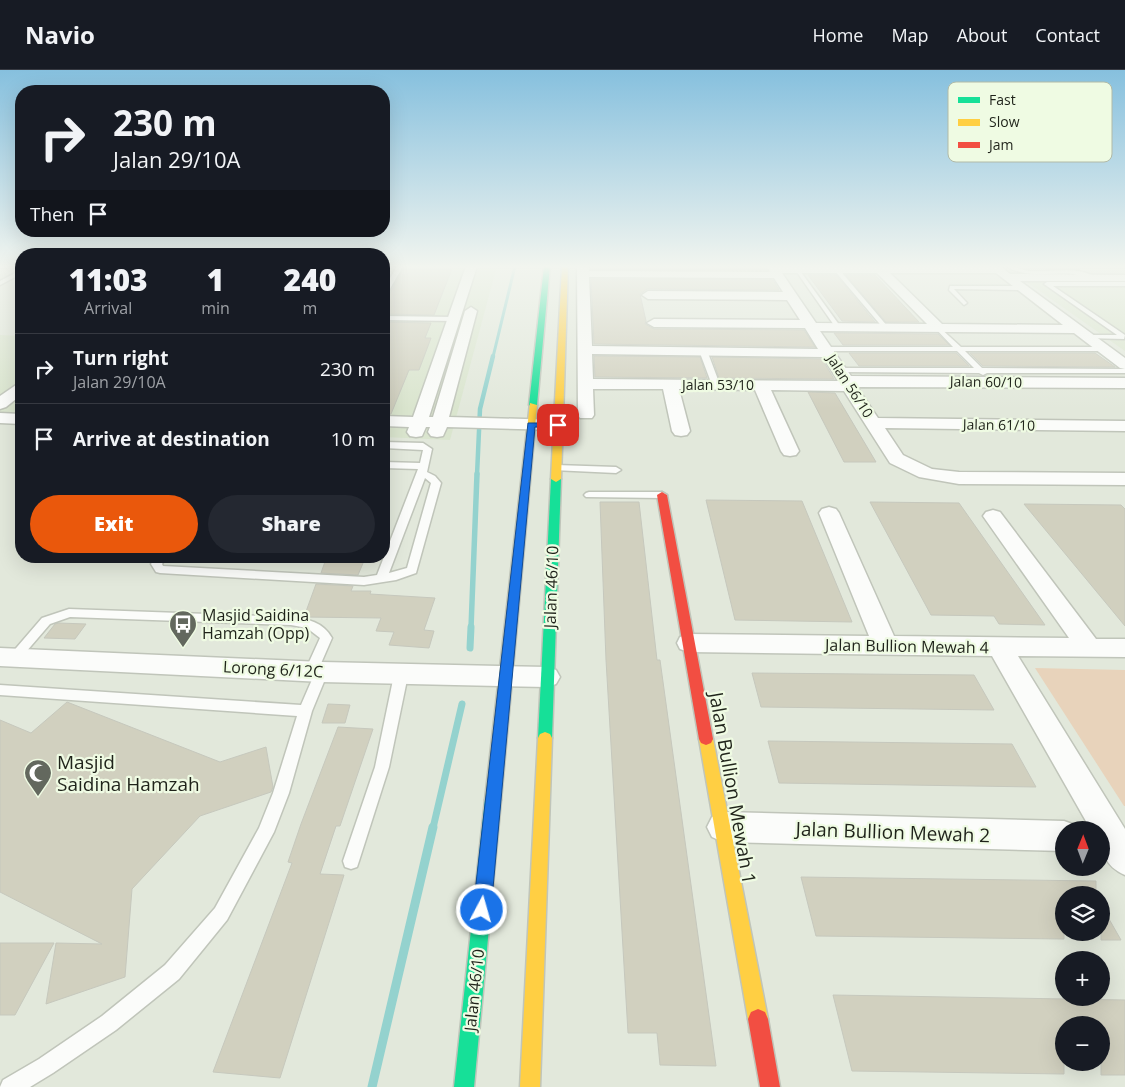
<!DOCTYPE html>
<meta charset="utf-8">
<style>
:root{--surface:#171b24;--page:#242831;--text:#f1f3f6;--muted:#9ea1a6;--line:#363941;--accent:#ea580c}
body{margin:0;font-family:"Open Sans",sans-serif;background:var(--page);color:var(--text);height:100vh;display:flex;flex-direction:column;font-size:19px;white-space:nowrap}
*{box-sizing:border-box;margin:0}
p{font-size:16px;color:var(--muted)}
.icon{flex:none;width:28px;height:28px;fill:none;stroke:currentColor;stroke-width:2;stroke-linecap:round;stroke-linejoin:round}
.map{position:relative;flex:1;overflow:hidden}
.details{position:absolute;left:15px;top:178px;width:375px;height:315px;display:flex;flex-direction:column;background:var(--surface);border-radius:20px;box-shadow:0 5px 20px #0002}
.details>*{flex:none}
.guide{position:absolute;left:15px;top:15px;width:375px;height:152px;border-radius:20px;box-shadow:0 5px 20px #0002;background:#171b24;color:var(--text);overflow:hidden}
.needle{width:32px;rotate:1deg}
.buttons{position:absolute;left:1055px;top:751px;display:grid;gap:10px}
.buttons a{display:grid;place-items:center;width:55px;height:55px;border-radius:50%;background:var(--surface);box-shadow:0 5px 20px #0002;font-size:25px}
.pin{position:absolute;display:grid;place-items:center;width:42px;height:42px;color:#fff;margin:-21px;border-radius:10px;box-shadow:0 2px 8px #0006}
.me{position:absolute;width:55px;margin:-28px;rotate:6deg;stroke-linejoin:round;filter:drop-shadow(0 0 4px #0008)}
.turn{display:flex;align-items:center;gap:18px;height:105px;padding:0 15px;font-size:22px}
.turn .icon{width:65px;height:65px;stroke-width:2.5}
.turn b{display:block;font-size:35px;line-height:42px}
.then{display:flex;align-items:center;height:48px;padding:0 15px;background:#0003;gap:10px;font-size:19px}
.eta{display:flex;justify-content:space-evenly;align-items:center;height:85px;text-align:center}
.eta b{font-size:30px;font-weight:800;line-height:35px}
.button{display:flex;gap:10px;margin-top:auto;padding:10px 15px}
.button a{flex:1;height:58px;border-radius:30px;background:var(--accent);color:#fff;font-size:20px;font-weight:800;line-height:58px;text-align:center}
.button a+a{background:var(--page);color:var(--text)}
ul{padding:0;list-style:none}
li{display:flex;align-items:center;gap:15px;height:70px;padding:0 15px;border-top:1px solid var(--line)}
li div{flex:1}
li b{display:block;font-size:19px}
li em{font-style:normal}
header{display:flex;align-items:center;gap:30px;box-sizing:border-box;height:70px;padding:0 25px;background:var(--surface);border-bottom:1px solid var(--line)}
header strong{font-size:24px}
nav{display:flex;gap:28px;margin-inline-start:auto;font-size:18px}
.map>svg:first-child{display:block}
.built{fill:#dae5ce}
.green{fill:#e8d3bb}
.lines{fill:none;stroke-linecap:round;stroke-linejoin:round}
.stream-far4{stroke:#94d2ce;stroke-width:3}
.stream-far3{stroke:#94d2ce;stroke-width:4.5}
.stream-far2{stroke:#94d2ce;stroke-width:5.5}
.stream-far1{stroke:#94d2ce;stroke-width:7}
.stream{stroke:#94d2ce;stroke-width:9}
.building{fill:#d1d0bf;stroke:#c6c8bd}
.lane-casing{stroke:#c0c5ba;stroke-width:3}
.street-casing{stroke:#c0c5ba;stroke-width:3}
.fast-casing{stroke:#c0c5ba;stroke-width:3}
.slow-casing{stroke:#c0c5ba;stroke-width:3}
.jam-casing{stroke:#c0c5ba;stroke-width:3}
.lane{fill:#fbfcfa;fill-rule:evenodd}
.street{fill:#fbfcfa;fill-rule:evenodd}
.fast{fill:#16e098;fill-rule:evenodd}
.slow{fill:#ffcf43;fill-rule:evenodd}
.jam{fill:#f24e42;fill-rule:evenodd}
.route{fill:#1a73e8;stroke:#114b97}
.labels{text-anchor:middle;stroke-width:4.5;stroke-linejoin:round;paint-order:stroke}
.far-street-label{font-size:14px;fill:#1f231a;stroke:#effbe3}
.street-label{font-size:16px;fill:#1f231a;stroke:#effbe3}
.poi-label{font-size:16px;fill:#1f231a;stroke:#effbe3;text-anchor:start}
.near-poi-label{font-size:19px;fill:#1f231a;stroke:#effbe3;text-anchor:start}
.near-street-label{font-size:19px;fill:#1f231a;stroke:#effbe3}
.key{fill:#effbe3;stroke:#b1baa7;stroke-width:1}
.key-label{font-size:14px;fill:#1f231a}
</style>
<header>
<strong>Navio</strong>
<nav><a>Home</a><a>Map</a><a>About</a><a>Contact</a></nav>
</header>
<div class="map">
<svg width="1125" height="1017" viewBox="0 0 1125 1017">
<rect width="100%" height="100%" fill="#e2e8db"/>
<!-- built -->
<g class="built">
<polygon points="384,196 497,196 450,370 384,367"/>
<polygon points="1031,210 1125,210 1125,281 1027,212"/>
<polygon points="0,265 21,266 21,353 0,352"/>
</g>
<!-- green -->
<polygon class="green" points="1035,598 1125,600 1125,736 1124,736"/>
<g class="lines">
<!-- stream-far4 -->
<polyline class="stream-far4" points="493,287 515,196"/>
<!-- stream-far3 -->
<polyline class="stream-far3" points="477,405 480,339 493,286"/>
<!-- stream-far2 -->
<polyline class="stream-far2" points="471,558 477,404"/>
<!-- stream-far1 -->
<g class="stream-far1">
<polyline points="470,578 471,557"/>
<polyline points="433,758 462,634"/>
</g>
<!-- stream -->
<polyline class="stream" points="372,1017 433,757"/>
</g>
<!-- building -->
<g class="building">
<polygon points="405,196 453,196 434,245 384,244 384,228 389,225"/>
<polygon points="591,196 765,196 767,200 591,199"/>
<polygon points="808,205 836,205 875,252 842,251"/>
<polygon points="846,205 875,205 919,252 886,252"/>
<polygon points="591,209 773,210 779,220 647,219 640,224 646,251 645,254 654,259 804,260 815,277 594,274"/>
<polygon points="384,252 431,253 425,268 431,268 419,300 409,300 391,344 384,344"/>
<polygon points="834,263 938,264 949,275 843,275"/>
<polygon points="849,283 956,283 969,296 859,296"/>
<polygon points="970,283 1095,283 1115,297 983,296"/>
<polygon points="594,286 700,287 707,308 595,307"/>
<polygon points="712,287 822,289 834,309 719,308"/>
<polygon points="808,322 835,323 876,392 844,392"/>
<polygon points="706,430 802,431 852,552 735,550"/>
<polygon points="600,432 639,432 657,590 660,590 716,996 660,995 657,963 628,963 606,590"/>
<polygon points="870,432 959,433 1045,555 999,554 994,546 931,545"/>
<polygon points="1024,434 1121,435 1125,439 1125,556"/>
<polygon points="327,486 366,486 358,505 321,503"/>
<polygon points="316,514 353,516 351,521 371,521 370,524 435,528 424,560 434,561 429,578 389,575 394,562 376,561 381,548 304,547"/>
<polygon points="59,553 86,554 75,569 44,568 55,554"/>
<polygon points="752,603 974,605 994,640 761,637"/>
<polygon points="67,632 220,692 266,677 273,717 271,722 200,746 132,819 125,907 46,934 56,873 102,874 0,822 0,650 31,663"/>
<polygon points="328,634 350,635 345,653 322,653"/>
<polygon points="338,657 373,659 340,756 336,756 320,804 344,805 280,1008 213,1002 292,793 288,792 301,754"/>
<polygon points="768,671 1012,674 1036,717 779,713"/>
<polygon points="801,807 1096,811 1096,825 1064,825 1064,869 816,866"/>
<polygon points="1101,835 1121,870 1101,870"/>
<polygon points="0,873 54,873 15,945 0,945"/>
<polygon points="833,925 1125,930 1125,1005 1101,1005 1101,955 1064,955 1064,1004 852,1001"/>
</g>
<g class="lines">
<!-- lane casing -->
<g class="lane-casing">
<g id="lane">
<polygon points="397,196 403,196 387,224 384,226 384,219"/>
<path d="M 1006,196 C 1015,196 1021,200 1029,201 C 1050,203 1076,195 1095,207 L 1092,209 C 1085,207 1079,205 1073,204 C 1050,202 1026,209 1006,196 Z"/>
<polygon points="794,198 798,198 840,256 840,258 836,258"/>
<polygon points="834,198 838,198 888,257 888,259 884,259 834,200"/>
<polygon points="21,200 21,204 0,215 0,211"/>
<polygon points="1125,212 1125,216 1053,216 1125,265 1124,269 1086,268 1086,266 1088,265 1117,265 1044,214 1047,212"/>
<polygon points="950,216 1022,216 1025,218 1022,220 954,219 967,233 964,235 949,220"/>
<polygon points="384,246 454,247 457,249 454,251 384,250"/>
<polygon points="938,256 961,277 1104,277 1108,279 1104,281 965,281 982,298 1125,299 1125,303 987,303 983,305 979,303 840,302 836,300 837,298 974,298 957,281 826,281 822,279 826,277 953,277 936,259 935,258"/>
<polygon points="701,281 708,283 720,315 719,317 712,315 700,283"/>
<path d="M 384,372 L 423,373 L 432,379 L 427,402 L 435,406 L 441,413 L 416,503 L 396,510 L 364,515 L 160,503 L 156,502 L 151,494 L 156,486 L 167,486 L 162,494 L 163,496 L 364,507 L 377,505 L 418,399 L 384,398 L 384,392 L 420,393 L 423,380 L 384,378 ZM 425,408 L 431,413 L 407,498 L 389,503 Z"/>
<polygon points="556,395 616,397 621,400 616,403 553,400 553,396"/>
<polygon points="589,422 662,422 667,425 662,428 586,427 584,425 586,423"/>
<path d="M 69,539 L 291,547 C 308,549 323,552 332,568 L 319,598 L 327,599 L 328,602 L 312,641 L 289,723 L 274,762 L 227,850 L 179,909 L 116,960 L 53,1003 L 30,1017 L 0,1017 L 3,1010 L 39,989 L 102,946 L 165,895 L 215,838 L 259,758 L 273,723 L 297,646 L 0,625 L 0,615 L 301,635 L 314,605 L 306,604 L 305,601 L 320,568 L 307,558 L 291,555 L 70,547 L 50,554 L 19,590 L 11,590 L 9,587 L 11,584 L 42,548 Z"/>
<polygon points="401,600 406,602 408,605 389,697 359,791 357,797 351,799 345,797 343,791 375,697 394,605 396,602"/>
</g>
</g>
<!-- street casing -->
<g class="street-casing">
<g id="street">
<polygon points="466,196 477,196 429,347 433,347 465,241 471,237 477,241 449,347 558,350 564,351 566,355 564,359 558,360 447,357 443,366 437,367 431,366 428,362 430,357 426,357 422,366 416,367 410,366 407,362 409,357 384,356 384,346 413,347"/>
<path d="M 577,196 L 589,196 L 589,201 L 770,202 L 767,196 L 1000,196 L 1010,204 L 1125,205 L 1125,211 L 1020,211 L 1125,288 L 1125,299 L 1120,298 L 1074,263 L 820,261 L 851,306 L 1125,308 L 1125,318 L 857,317 L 878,348 L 1125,351 L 1125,361 L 885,358 L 903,385 L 932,399 L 959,402 L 1125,403 L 1125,415 L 959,414 L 919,407 L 890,393 L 844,321 L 771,320 L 799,381 L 796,385 L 790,386 L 784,385 L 781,381 L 755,320 L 679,319 L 690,361 L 687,365 L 681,366 L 675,365 L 672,361 L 663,319 L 593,319 L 594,345 L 592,348 L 580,348 L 578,345 ZM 782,203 L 877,203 L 927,254 L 816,253 ZM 890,203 L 996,203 L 1063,255 L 942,254 ZM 589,207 L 774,208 L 783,222 L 648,221 L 642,225 L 648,229 L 787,230 L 800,250 L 654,249 L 647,253 L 654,257 L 805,258 L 818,279 L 592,276 ZM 592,284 L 823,287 L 838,311 L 593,309 Z"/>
<polygon points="21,313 21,325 6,337 0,339 0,326 16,315"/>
<polygon points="0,343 21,344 21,354 0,353"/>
<path d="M 829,437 L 836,439 L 839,443 L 894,566 L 1069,568 L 983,446 L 986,442 L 993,440 L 1000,442 L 1096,569 L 1125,569 L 1125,587 L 1018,586 L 1125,759 L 1125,805 C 1104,796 1101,781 1101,760 L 1091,760 L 992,586 L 689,582 L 680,579 L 677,573 L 680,567 L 689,564 L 869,566 L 819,443 L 822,439 Z"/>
<polygon points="0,578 322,592 547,597 556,600 560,607 556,614 547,617 322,612 0,596"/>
<polygon points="723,742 1064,751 1075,755 1077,760 1064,760 1064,781 723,772 712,767 707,757 712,747"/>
</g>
</g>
<!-- fast casing -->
<g class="fast-casing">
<g id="fast">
<polygon points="544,196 550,196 537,335 533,337 529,335"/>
<polygon points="556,406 561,409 552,668 550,672 545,674 540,672 538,668 551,409"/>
<polygon points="493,723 498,725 501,730 474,1017 454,1017 485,730 488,725"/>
</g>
</g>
<!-- slow casing -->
<g class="slow-casing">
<g id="slow">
<polygon points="562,196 568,196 561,409 556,412 551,409"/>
<polygon points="530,333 537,335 501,730 498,735 493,737 488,735 485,730"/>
<polygon points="545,662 550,664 552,668 540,1017 520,1017 538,668 540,664"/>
<polygon points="706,663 711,665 713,669 768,949 765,956 758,959 751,956 748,949 699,669 701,665"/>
</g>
</g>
<!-- jam casing -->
<g class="jam-casing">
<g id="jam">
<polygon points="662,422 667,425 713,669 711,673 706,675 701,673 699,669 657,425"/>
<polygon points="758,939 765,942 768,949 780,1017 760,1017 748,949 751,942"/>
</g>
</g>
<!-- lane -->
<use href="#lane" class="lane"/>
<!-- street -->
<use href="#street" class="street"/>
<!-- fast -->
<use href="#fast" class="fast"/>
<!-- slow -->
<use href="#slow" class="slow"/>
<!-- jam -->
<use href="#jam" class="jam"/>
</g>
<!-- sky -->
<linearGradient id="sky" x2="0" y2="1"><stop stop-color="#86c0de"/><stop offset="0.58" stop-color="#f2f5ef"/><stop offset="1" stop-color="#f2f5ef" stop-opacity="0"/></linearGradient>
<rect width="1125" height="339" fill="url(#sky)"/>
<!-- route -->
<polygon class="route" points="528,353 558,353 562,355 558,358 535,357 491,840 488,846 482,849 476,846 473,840"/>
<!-- icons -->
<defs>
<g id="bus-pin" transform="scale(1.4375)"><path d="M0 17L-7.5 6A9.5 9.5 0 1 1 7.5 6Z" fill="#63685e" stroke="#effbe3"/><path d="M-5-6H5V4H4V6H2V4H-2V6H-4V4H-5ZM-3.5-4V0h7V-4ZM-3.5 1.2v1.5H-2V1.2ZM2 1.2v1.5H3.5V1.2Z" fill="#fff"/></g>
<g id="mosque-pin" transform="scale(1.4375)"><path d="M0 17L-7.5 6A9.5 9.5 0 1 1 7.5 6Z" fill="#63685e" stroke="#effbe3"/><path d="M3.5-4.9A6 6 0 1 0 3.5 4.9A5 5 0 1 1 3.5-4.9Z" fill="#fff"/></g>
</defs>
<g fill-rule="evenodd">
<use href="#bus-pin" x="183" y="554"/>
<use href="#mosque-pin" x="38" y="703"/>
</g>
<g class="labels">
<!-- far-street labels -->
<g class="far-street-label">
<text transform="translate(986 312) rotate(1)" y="5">Jalan 60/10</text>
<text x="718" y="320">Jalan 53/10</text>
<text transform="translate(850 316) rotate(57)" y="5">Jalan 56/10</text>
<text transform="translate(999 355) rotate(1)" y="5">Jalan 61/10</text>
</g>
<!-- street labels -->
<g class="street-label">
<text transform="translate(551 517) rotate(-88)" y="6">Jalan 46/10</text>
<text transform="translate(907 576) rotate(1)" y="6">Jalan Bullion Mewah 4</text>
<text transform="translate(273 599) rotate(3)" y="6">Lorong 6/12C</text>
<text transform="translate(474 920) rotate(-84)" y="6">Jalan 46/10</text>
</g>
<!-- poi labels -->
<g class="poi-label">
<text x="202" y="551">Masjid Saidina<tspan x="202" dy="18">Hamzah (Opp)</tspan></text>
</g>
<!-- near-poi labels -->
<g class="near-poi-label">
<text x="57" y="699">Masjid<tspan x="57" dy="22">Saidina Hamzah</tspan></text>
</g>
<!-- near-street labels -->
<g class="near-street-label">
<text transform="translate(733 718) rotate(80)" y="7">Jalan Bullion Mewah 1</text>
<text transform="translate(893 762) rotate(2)" y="7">Jalan Bullion Mewah 2</text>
</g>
</g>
<!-- legend -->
<rect x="948" y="12" width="164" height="80" rx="8" class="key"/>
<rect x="958" y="27" width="22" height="6" fill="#16e098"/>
<rect x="958" y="49" width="22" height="7" fill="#ffcf43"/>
<rect x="958" y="72" width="22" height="6" fill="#f24e42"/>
<g class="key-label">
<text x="989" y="35">Fast</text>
<text x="989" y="57">Slow</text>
<text x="989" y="80">Jam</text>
</g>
</svg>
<div class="buttons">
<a><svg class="needle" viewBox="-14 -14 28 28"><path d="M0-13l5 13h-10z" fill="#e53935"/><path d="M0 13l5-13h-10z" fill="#9ea1a6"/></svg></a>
<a><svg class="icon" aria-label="layers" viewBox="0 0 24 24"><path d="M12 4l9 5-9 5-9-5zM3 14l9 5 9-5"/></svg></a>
<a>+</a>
<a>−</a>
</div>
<div class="pin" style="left:558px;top:355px;background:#d93025"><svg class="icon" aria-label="arrive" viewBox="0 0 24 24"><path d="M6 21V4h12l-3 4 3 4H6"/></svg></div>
<svg class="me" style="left:482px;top:840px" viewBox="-20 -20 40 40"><circle r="17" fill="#1a73e8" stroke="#fff" stroke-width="3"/><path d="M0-11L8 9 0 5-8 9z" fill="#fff"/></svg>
<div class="guide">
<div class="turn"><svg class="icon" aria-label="right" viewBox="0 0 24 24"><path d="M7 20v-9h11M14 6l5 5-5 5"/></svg><div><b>230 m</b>Jalan 29/10A</div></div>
<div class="then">Then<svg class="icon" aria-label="arrive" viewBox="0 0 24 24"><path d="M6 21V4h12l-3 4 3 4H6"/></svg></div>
</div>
<section class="details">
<div class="eta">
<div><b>11:03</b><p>Arrival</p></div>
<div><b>1</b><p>min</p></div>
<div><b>240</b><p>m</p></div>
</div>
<ul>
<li><svg class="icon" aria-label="right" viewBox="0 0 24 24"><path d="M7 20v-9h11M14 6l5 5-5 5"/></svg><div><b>Turn right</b><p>Jalan 29/10A</p></div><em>230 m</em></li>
<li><svg class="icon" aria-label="arrive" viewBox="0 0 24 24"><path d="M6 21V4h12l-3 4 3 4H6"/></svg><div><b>Arrive at destination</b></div><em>10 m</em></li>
</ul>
<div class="button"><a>Exit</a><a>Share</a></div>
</section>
</div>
